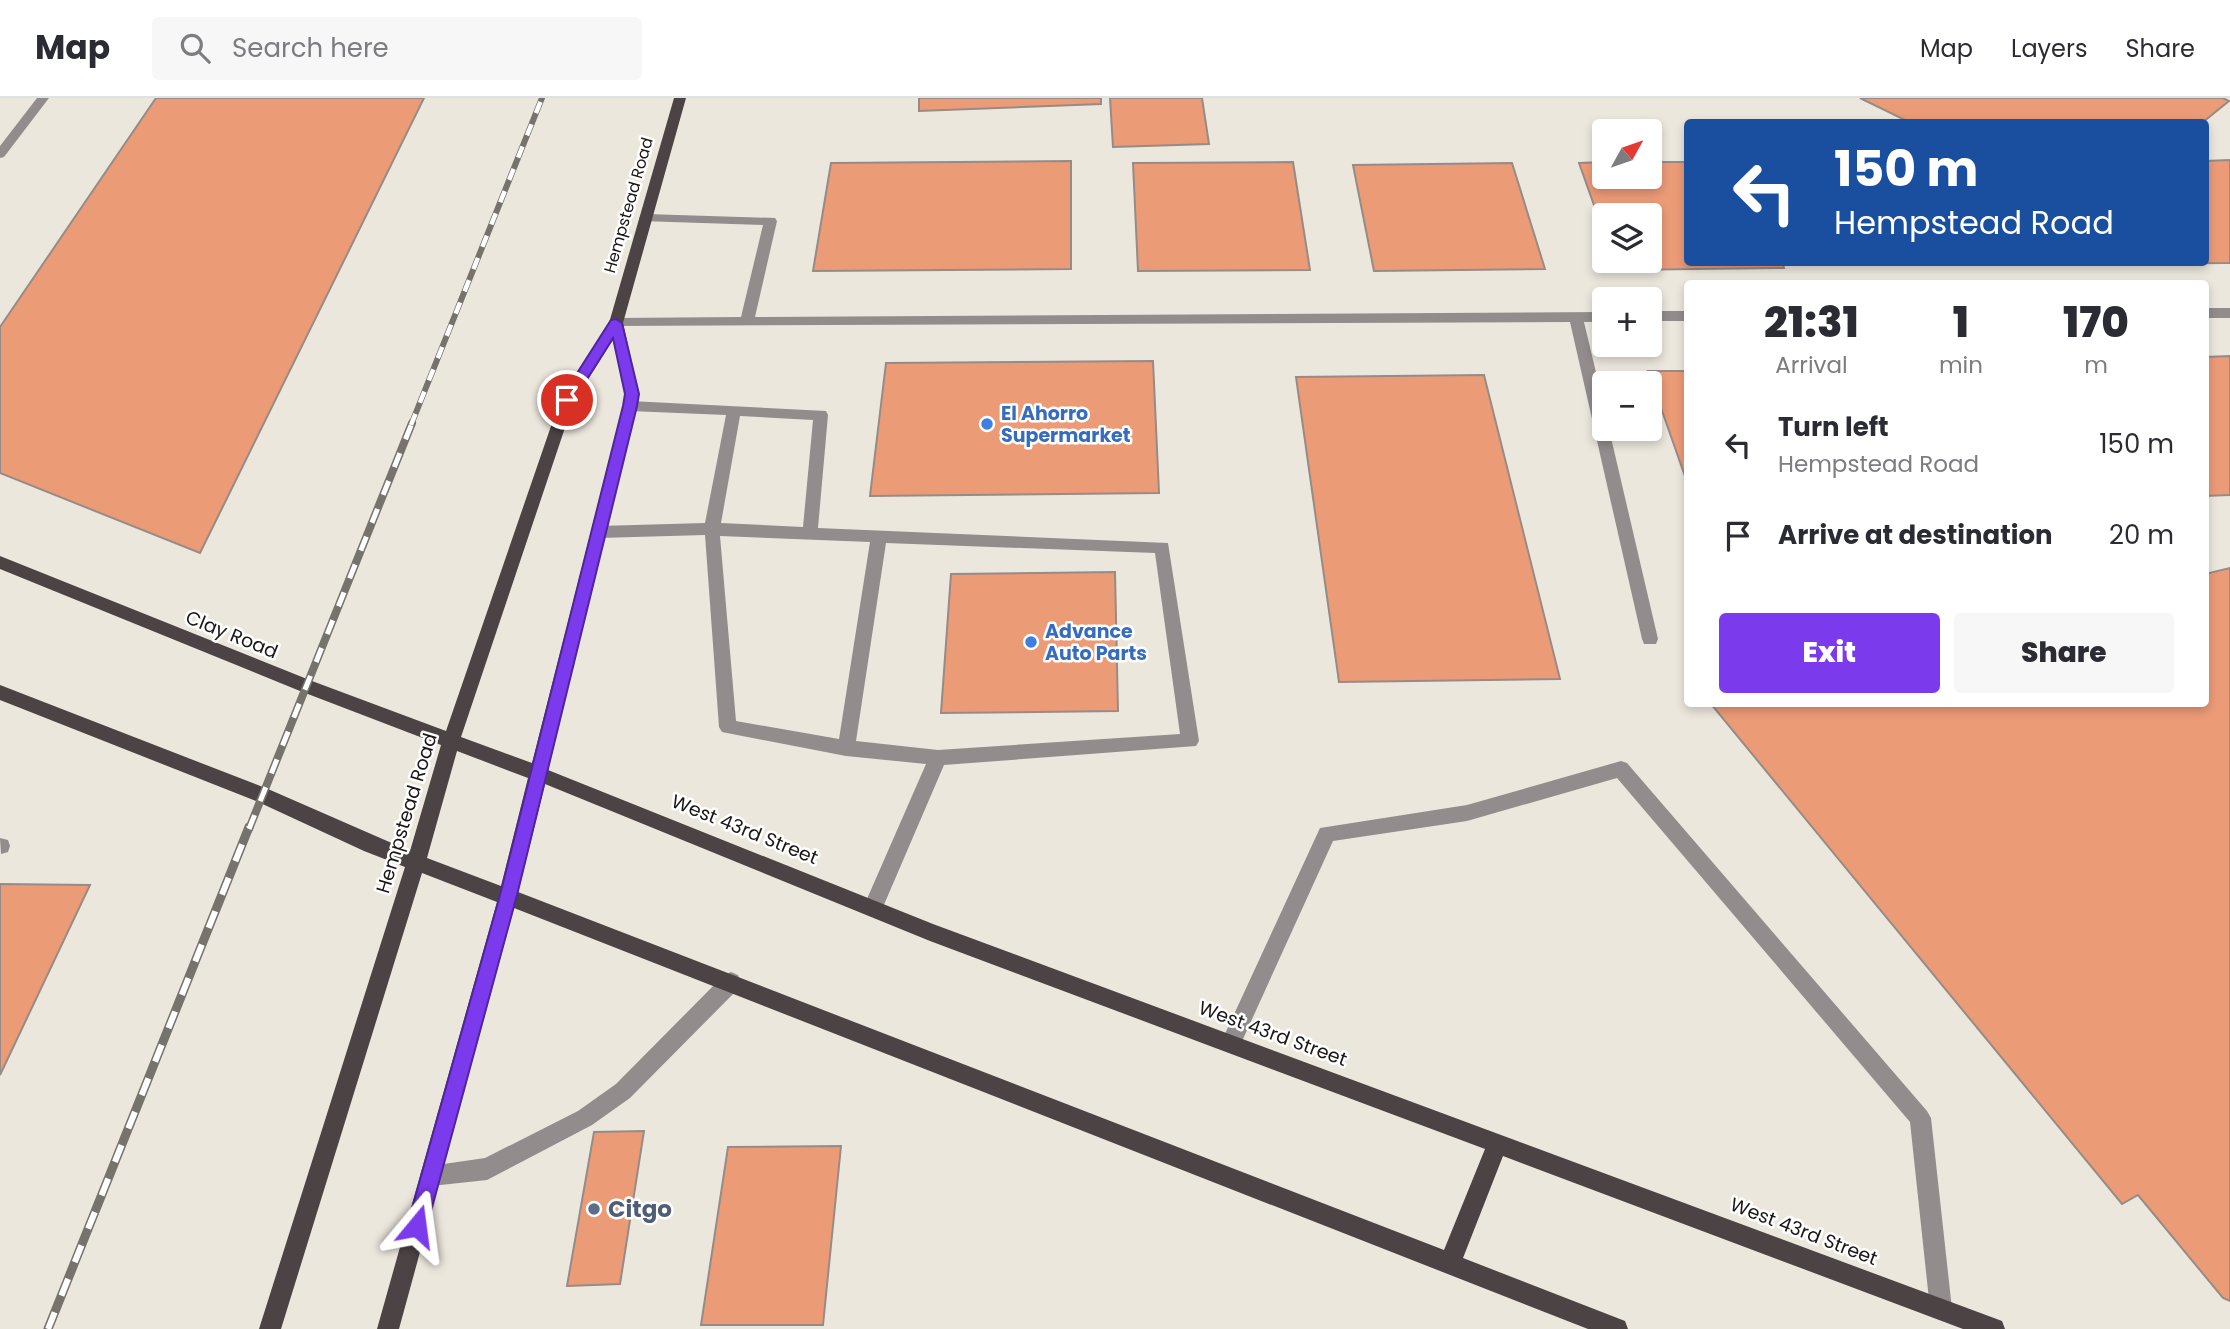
<!DOCTYPE html>
<meta charset="utf-8">
<style>
:root{--surface:#fff;--page:#f7f7f7;--text:#2b2b33;--muted:#7c7c81;--line:#e1e1e2;--accent:#7c3aed}
body{margin:0;font-family:Poppins,sans-serif;background:var(--page);color:var(--text);height:100vh;display:flex;flex-direction:column;font-size:26px;white-space:nowrap}
*{box-sizing:border-box;margin:0}
p{font-size:23px;color:var(--muted)}
.icon{flex:none;width:38px;height:38px;fill:none;stroke:currentColor;stroke-width:2;stroke-linecap:round;stroke-linejoin:round}
.map{position:relative;flex:1;overflow:hidden}
.details{position:absolute;left:1684px;top:182px;width:525px;height:427px;display:flex;flex-direction:column;background:var(--surface);border-radius:7px;box-shadow:0 4px 10px #0003}
.details>*{flex:none}
.guide{position:absolute;left:1684px;top:21px;width:525px;height:147px;border-radius:7px;box-shadow:0 4px 10px #0003;background:#1a4fa0;color:#fff;overflow:hidden}
.needle{width:46px;rotate:50deg}
.fabs{position:absolute;left:1592px;top:21px;display:grid;gap:14px}
.fabs a{display:grid;place-items:center;width:70px;height:70px;border-radius:7px;background:var(--surface);box-shadow:0 4px 10px #0003;font-size:35px}
.pin{position:absolute;display:grid;place-items:center;width:60px;height:60px;color:#fff;margin:-30px;border:4px solid #fff;border-radius:50%;box-shadow:0 2px 7px #0007}
.me{position:absolute;width:77px;margin:-38px;rotate:16deg;stroke-linejoin:round;filter:drop-shadow(0 0 5px #0008)}
.turn{display:flex;align-items:center;gap:24px;height:147px;padding:0 35px;font-size:32px}
.turn .icon{width:91px;height:91px;stroke-width:2.5}
.turn b{display:block;font-size:49px;line-height:60px}
.eta{display:flex;justify-content:space-evenly;align-items:center;height:119px;text-align:center}
.eta b{font-size:42px;font-weight:800;line-height:49px}
.button{display:flex;gap:14px;margin-top:auto;padding:14px 35px}
.button a{flex:1;height:80px;border-radius:7px;background:var(--accent);color:#fff;font-size:28px;font-weight:800;line-height:80px;text-align:center}
.button a+a{background:var(--page);color:var(--text)}
ul{padding:0;list-style:none}
li{display:flex;align-items:center;gap:21px;height:91px;padding:0 35px}
li div{flex:1}
li b{display:block;font-size:26px}
li em{font-style:normal}
header{display:flex;align-items:center;gap:42px;box-sizing:border-box;height:98px;padding:0 35px;background:var(--surface);border-bottom:2px solid var(--line)}
header strong{font-size:33px}
nav{display:flex;gap:38px;margin-inline-start:auto;font-size:24px}
.search{width:490px;height:63px;background:var(--page);display:flex;align-items:center;gap:18px;box-sizing:border-box;padding:0 24px;border-radius:7px;color:var(--muted);font-size:26px}
.map>svg:first-child{display:block}
.building{fill:#ec9b77;stroke:#968b86;stroke-width:2}
.lines{fill:none;stroke-linecap:round;stroke-linejoin:round}
.minor{fill:#928c8d;fill-rule:evenodd}
.major{fill:#4c4345;fill-rule:evenodd}
.rail-far2-casing{stroke:#76726c;stroke-width:6}
.rail-far1-casing{stroke:#76726c;stroke-width:8}
.rail-casing{stroke:#76726c;stroke-width:9}
.rail-far2{stroke:#fff;stroke-width:4.5;stroke-dasharray:12;stroke-linecap:butt}
.rail-far1{stroke:#fff;stroke-width:5;stroke-dasharray:15;stroke-linecap:butt}
.rail{stroke:#fff;stroke-width:6;stroke-dasharray:18;stroke-linecap:butt}
.route{fill:#7c3aed;stroke:#51269a;stroke-width:2}
.shop-dot{fill:#3f7fe0;stroke:#fff;stroke-width:2.5}
.service-dot{fill:#5c6f8a;stroke:#fff;stroke-width:2.5}
.labels{text-anchor:middle;stroke-width:5;stroke-linejoin:round;paint-order:stroke}
.far-street-label{font-size:16px;fill:#1a1814;stroke:#fff}
.shop-label{font-size:19px;font-weight:bold;fill:#366cbe;stroke:#fff;text-anchor:start}
.street-label{font-size:19px;fill:#1a1814;stroke:#fff}
.near-service-label{font-size:23px;font-weight:bold;fill:#4e5e75;stroke:#fff;text-anchor:start}
</style>
<header>
<strong>Map</strong>
<div class="search"><svg class="icon" aria-label="search" viewBox="0 0 24 24"><circle cx="10" cy="10" r="6"/><path d="M15 15l6 6"/></svg>Search here</div>
<nav><a>Map</a><a>Layers</a><a>Share</a></nav>
</header>
<div class="map">
<svg width="2230" height="1231" viewBox="0 0 2230 1231">
<rect width="100%" height="100%" fill="#ece7dd"/>
<!-- building -->
<g class="building">
<polygon points="156,0 424,0 200,455 0,375 0,229"/>
<polygon points="919,0 1101,0 1101,6 919,13"/>
<polygon points="1110,0 1202,0 1209,46 1113,49"/>
<polygon points="1860,0 2223,0 2229,3 2203,24 1909,24"/>
<polygon points="2230,62 2230,165 2085,166 2205,164 2205,63"/>
<polygon points="1071,63 1071,171 813,173 831,65"/>
<polygon points="1293,64 1310,172 1138,173 1133,65"/>
<polygon points="1605,64 1605,79 1650,79 1650,64 1687,64 1687,164 1782,164 1784,170 1617,172 1614,163 1650,163 1650,117 1605,117 1605,138 1579,65"/>
<polygon points="1512,65 1545,171 1374,173 1353,67"/>
<polygon points="2230,258 2230,397 2205,398 2205,259"/>
<polygon points="1153,263 1159,395 870,398 886,265"/>
<polygon points="1648,273 1687,273 1687,384"/>
<polygon points="1484,277 1560,581 1339,584 1296,279"/>
<polygon points="2230,470 2230,1203 2223,1200 2138,1097 2122,1106 1711,606 2205,606 2205,476"/>
<polygon points="1115,474 1118,613 941,615 951,476"/>
<polygon points="0,786 90,787 0,977"/>
<polygon points="644,1033 620,1186 567,1188 594,1034"/>
<polygon points="841,1048 823,1227 701,1227 728,1049"/>
</g>
<g class="lines">
<!-- minor -->
<g class="minor">
<polygon points="37,0 49,0 4,59 0,60 0,48"/>
<polygon points="646,116 775,120 777,123 755,219 1605,214 1605,224 1584,224 1605,312 1605,331 1609,331 1658,541 1656,546 1644,546 1642,541 1570,224 611,228 609,225 616,220 741,219 763,127 641,123 639,120"/>
<rect x="2205" y="210" width="25" height="10"/>
<rect x="1650" y="213" width="37" height="10"/>
<path d="M 630,303 L 826,313 L 828,317 L 818,430 L 1168,445 L 1199,643 L 1196,648 L 944,667 L 880,816 L 873,819 L 866,816 L 863,810 L 926,666 L 846,658 L 722,634 L 719,629 L 705,437 L 599,440 L 591,434 L 599,428 L 705,425 L 726,317 L 630,313 L 623,308 ZM 740,318 L 813,322 L 803,429 L 721,425 ZM 720,438 L 870,444 L 839,641 L 736,623 ZM 886,445 L 1155,455 L 1180,636 L 938,652 L 856,643 Z"/>
<polygon points="1621,663 1627,665 1927,1013 1931,1020 1952,1211 1949,1219 1941,1222 1933,1219 1930,1211 1910,1024 1617,680 1467,723 1333,743 1238,952 1231,955 1224,952 1221,945 1224,938 1320,730 1467,707"/>
<polygon points="0,740 8,742 10,748 8,754 1,756"/>
<polygon points="731,874 738,877 741,884 738,891 630,1000 592,1027 487,1082 431,1088 423,1085 420,1077 423,1069 485,1060 578,1013 616,986 724,877"/>
</g>
<!-- major -->
<path class="major" d="M 674,0 L 686,0 L 623,225 L 639,296 L 637,308 L 548,672 L 933,826 L 1994,1220 L 2002,1223 L 2005,1231 L 1963,1231 L 1503,1058 L 1463,1160 L 1625,1223 L 1628,1231 L 1588,1231 L 514,810 L 399,1231 L 377,1231 L 497,804 L 422,775 L 281,1231 L 259,1231 L 405,769 L 364,753 L 256,703 L 0,602 L 0,587 L 268,691 L 410,753 L 441,647 L 300,593 L 0,471 L 0,458 L 312,583 L 446,633 L 560,302 L 609,225 ZM 613,242 L 625,296 L 623,308 L 532,665 L 461,639 L 574,303 ZM 457,653 L 528,680 L 501,788 L 427,760 ZM 545,686 L 930,843 L 1485,1051 L 1444,1152 L 518,794 Z"/>
<!-- rail-far2 casing -->
<g class="rail-far2-casing">
<polyline id="rail-far2" points="411,327 542,0"/>
</g>
<!-- rail-far1 casing -->
<g class="rail-far1-casing">
<polyline id="rail-far1" points="249,731 412,325"/>
</g>
<!-- rail casing -->
<g class="rail-casing">
<polyline id="rail" points="48,1231 249,729"/>
</g>
<!-- rail-far2 -->
<use href="#rail-far2" class="rail-far2"/>
<!-- rail-far1 -->
<use href="#rail-far1" class="rail-far1"/>
<!-- rail -->
<use href="#rail" class="rail"/>
</g>
<!-- route -->
<polygon class="route" points="616,221 622,225 639,296 637,308 517,797 427,1128 424,1135 417,1138 410,1135 407,1128 500,797 623,308 625,296 613,240 572,305 567,306 560,302 611,222"/>
<!-- markers -->
<g class="shop-dot">
<circle cx="987" cy="326" r="7"/>
<circle cx="1031" cy="544" r="7"/>
</g>
<circle class="service-dot" cx="594" cy="1111" r="7"/>
<g class="labels">
<!-- far-street labels -->
<g class="far-street-label">
<text transform="translate(628 107) rotate(-74)" y="6">Hempstead Road</text>
</g>
<!-- shop labels -->
<g class="shop-label">
<text x="1001" y="322">El Ahorro<tspan x="1001" dy="22">Supermarket</tspan></text>
<text x="1045" y="540">Advance<tspan x="1045" dy="22">Auto Parts</tspan></text>
</g>
<!-- street labels -->
<g class="street-label">
<text transform="translate(232 536) rotate(22)" y="7">Clay Road</text>
<text transform="translate(406 715) rotate(-73)" y="7">Hempstead Road</text>
<text transform="translate(745 731) rotate(22)" y="7">West 43rd Street</text>
<text transform="translate(1273 935) rotate(20)" y="7">West 43rd Street</text>
<text transform="translate(1804 1133) rotate(21)" y="7">West 43rd Street</text>
</g>
<!-- near-service labels -->
<g class="near-service-label">
<text x="608" y="1119">Citgo</text>
</g>
</g>
</svg>
<div class="fabs">
<a><svg class="needle" viewBox="-14 -14 28 28"><path d="M0-13l5 13h-10z" fill="#e53935"/><path d="M0 13l5-13h-10z" fill="#7c7c81"/></svg></a>
<a><svg class="icon" aria-label="layers" viewBox="0 0 24 24"><path d="M12 4l9 5-9 5-9-5zM3 14l9 5 9-5"/></svg></a>
<a>+</a>
<a>−</a>
</div>
<div class="pin" style="left:567px;top:302px;background:#d93025"><svg class="icon" aria-label="arrive" viewBox="0 0 24 24"><path d="M6 21V4h12l-3 4 3 4H6"/></svg></div>
<svg class="me" style="left:417px;top:1128px" viewBox="-20 -20 40 40"><path d="M0-17L14 15 0 8-14 15z" fill="#7c3aed" stroke="#fff" stroke-width="4"/></svg>
<div class="guide">
<div class="turn"><svg class="icon" aria-label="left" viewBox="0 0 24 24"><path d="M17 20v-9H6M10 6l-5 5 5 5"/></svg><div><b>150 m</b>Hempstead Road</div></div>
</div>
<section class="details">
<div class="eta">
<div><b>21:31</b><p>Arrival</p></div>
<div><b>1</b><p>min</p></div>
<div><b>170</b><p>m</p></div>
</div>
<ul>
<li><svg class="icon" aria-label="left" viewBox="0 0 24 24"><path d="M17 20v-9H6M10 6l-5 5 5 5"/></svg><div><b>Turn left</b><p>Hempstead Road</p></div><em>150 m</em></li>
<li><svg class="icon" aria-label="arrive" viewBox="0 0 24 24"><path d="M6 21V4h12l-3 4 3 4H6"/></svg><div><b>Arrive at destination</b></div><em>20 m</em></li>
</ul>
<div class="button"><a>Exit</a><a>Share</a></div>
</section>
</div>
